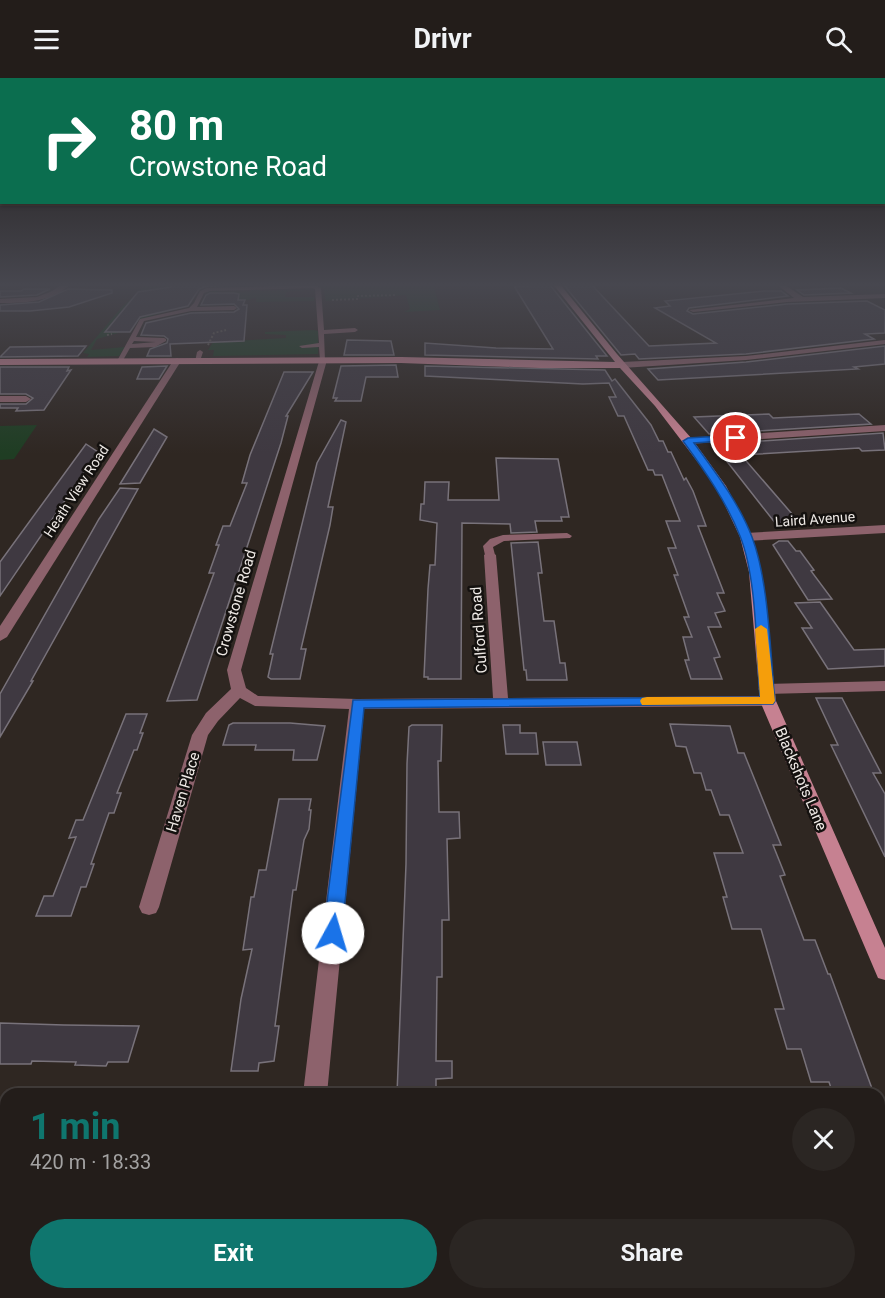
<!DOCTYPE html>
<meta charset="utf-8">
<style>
:root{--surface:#231d1a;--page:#2b2623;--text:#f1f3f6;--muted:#a3a2a2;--line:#403b39;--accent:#0f766e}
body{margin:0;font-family:Roboto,sans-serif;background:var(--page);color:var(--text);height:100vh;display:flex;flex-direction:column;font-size:22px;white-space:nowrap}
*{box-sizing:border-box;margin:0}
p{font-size:20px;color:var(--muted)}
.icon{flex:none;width:33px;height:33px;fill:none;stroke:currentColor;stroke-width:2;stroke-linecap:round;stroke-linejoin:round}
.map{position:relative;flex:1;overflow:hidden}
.drawer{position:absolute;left:0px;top:1010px;width:885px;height:212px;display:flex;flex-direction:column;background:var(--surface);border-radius:18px 18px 0 0;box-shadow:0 2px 4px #0004,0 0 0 2px var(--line)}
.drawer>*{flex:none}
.hud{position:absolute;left:0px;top:0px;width:885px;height:126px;box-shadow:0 2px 4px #0004,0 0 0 2px var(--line);background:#0b6e4f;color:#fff;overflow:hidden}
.pin{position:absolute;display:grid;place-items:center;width:51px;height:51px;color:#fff;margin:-26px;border:3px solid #fff;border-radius:50%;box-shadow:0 2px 6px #0007}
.me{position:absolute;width:66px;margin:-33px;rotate:6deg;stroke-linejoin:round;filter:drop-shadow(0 0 4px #0008)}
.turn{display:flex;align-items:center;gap:21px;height:126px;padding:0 30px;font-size:27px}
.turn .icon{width:78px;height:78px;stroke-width:2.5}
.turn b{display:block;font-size:42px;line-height:51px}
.round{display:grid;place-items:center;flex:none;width:63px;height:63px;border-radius:32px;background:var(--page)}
.summary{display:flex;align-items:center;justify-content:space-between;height:102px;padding:0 30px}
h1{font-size:36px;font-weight:700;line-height:45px;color:var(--accent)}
.cta{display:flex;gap:12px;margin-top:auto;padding:12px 30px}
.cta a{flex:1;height:69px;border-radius:36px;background:var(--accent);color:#fff;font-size:24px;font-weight:700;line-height:69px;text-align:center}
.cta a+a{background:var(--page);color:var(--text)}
header{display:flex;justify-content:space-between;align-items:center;height:78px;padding:0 30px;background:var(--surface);font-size:27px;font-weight:700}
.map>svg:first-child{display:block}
.green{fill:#1f3d23}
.building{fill:#3f3941;stroke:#78727a;stroke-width:1.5}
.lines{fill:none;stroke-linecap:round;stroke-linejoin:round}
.path{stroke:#69625d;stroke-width:2;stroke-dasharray:2 2;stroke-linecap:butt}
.lane{fill:#8d626c;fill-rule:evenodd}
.street{fill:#8d626c;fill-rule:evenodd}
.secondary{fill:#c68191;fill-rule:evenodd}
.route{fill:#1a73e8;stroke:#114b97;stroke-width:1.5}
.slow{fill:#f59e0b}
.labels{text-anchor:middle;stroke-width:5;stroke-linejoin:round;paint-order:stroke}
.far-street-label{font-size:14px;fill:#eee9e5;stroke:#14110f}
.street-label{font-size:15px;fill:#eee9e5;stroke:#14110f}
</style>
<header><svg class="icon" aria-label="menu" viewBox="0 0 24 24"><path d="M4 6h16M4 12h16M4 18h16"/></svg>Drivr<svg class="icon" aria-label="search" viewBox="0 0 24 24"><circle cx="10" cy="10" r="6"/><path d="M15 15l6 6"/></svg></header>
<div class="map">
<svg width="885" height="1220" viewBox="0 0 885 1220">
<rect width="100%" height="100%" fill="#2f2722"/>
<!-- green -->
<g class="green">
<polygon points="148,205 202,205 201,208 191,208 190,216 186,216 184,223 188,223 187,227 181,229 129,245 135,238 149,238 153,233 122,234 106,254 122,254 97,261 91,272 125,269 119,278 87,279 89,276 83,275 121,230"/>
<polygon points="214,205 436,205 434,209 440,232 404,234 410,231 406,217 326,223 323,210 316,207 215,209"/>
<polygon points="306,209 315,211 286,214 285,219 314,219 314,223 256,224 256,219 249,222 210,223 211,215 203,215 218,212 218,215 251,213 252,211 260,211 260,213 305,212"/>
<polygon points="314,252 318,253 318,276 213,278 214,272 208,272 213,264 286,260 286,257 265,256 265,254"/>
<polygon points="37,347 14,381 0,382 0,348"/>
</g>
<!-- building -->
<g class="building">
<polygon points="173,205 237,205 236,207 207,208 199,211 188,228 140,239 130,254 105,254 138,214 171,209"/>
<polygon points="590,205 649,268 716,265 655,230 670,228 665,223 764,213 781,213 788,218 689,230 687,233 693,236 787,226 867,223 885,232 885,255 865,256 874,261 746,276 639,281 635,276 621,277 563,206"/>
<polygon points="550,207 607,278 596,278 598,281 425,277 425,265 496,270 553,271 514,208"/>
<polygon points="841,210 851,215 804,217 797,212"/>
<polygon points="24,211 50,211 37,217 0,219 0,213 21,213"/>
<polygon points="68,211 112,212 112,215 69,229 30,233 0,233 0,227 39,224"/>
<polygon points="210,215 234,215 239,216 238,222 245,222 243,227 247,227 244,263 170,266 171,278 147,278 150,271 167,265 168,261 164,258 141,257 146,245 191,235 234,234 239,231 234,226 201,227 206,217"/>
<polygon points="347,262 391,263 394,277 344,277"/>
<polygon points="86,268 78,278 0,279 10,269"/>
<polygon points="885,268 885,286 854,289 858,291 658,302 648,291 746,284"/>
<polygon points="396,287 398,299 366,299 361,323 335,323 337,320 333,320 341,288"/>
<polygon points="167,288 159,301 137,301 142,289"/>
<polygon points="425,288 605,292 612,303 615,301 651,347 659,363 663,363 668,374 671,374 684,402 686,400 693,413 706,448 698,448 724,515 717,515 725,533 715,535 721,549 708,549 720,579 714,580 722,601 691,601 685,582 689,582 683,559 692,559 684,539 689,539 674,497 678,497 668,470 676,470 666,443 680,443 662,397 655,397 653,392 648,392 624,338 618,338 609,319 616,319 609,305 583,306 425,298"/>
<polygon points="0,289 69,289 67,293 71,292 44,332 16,333 18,330 0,330 0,326 26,326 33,320 26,316 0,316"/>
<polygon points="284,294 313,294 286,338 288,338 281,365 197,622 167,623 214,495 209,495 219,467 216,467 223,448 230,448 247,405 242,405 250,377"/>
<polygon points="769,336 773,340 859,336 871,346 709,356 694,339"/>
<polygon points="341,342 346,344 328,429 333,429 330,447 301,571 306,571 300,601 271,601 268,599 273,576 270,576 317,385"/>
<polygon points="154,351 167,359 140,405 120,406"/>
<polygon points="883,355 885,372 862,373 859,370 741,377 799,444 776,446 718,372 720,371 716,366"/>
<polygon points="86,366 98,374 0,518 0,484"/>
<polygon points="496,380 558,381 569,439 561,439 562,443 535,443 537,454 511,455 510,446 462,445 461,601 428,601 428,599 424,599 428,511 430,487 435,487 437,445 420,442 421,426 424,426 425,404 449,404 448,422 499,422"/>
<polygon points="120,410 138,411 31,603 33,603 0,659 0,616 99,441"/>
<polygon points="779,463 788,463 796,473 800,473 814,492 811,493 832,521 808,522 773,467"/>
<polygon points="538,464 542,495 538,495 544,543 554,543 560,585 565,585 567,602 527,602 526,592 524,592 511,465"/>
<polygon points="820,524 854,572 885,571 885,588 828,591 802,550 812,550 795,525"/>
<polygon points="816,620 842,620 881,695 873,695 885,716 885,779 831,667 838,667"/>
<polygon points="126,636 147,636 140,655 143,655 137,672 134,672 117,715 121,715 114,735 109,735 91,786 94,786 86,809 81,809 71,838 36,838 44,818 53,818 76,759 69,760 76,742 83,742"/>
<polygon points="233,645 290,645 325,648 317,682 293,682 294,672 255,672 256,667 223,667 229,647"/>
<polygon points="670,646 730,648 738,675 744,675 781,767 773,767 785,797 780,798 804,862 815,862 828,896 830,896 874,1016 833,1016 829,1004 811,1004 801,971 787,971 775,931 784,931 761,851 732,851 723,819 727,819 714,775 743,775 729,737 720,737 711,712 706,712 701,695 694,695 686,669 676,668"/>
<polygon points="412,647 442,647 441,683 438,683 439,734 459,734 460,760 447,761 449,842 442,842 442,899 437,899 436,983 452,983 452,1000 436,1001 436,1016 397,1016 406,786 407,686 409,649"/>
<polygon points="503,647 520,647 520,655 536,655 538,676 506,676"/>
<polygon points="543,664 577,664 581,687 546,687"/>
<polygon points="279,721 311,721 309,732 311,732 309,751 304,762 296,812 293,812 275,948 279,948 274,983 259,985 258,993 231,993 241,921 252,871 243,872 251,819 254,819 259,792 266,792"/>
<polygon points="0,945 64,947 139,948 128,984 108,984 106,988 75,987 76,984 32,983 31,986 0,986"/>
</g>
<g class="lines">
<!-- path -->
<g class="path">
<polyline points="332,222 358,221 358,218 397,217"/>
<polyline points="107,257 112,256"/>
<polyline points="208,267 214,255 226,252"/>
</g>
<!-- lane -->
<g class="lane">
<path d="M 315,207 L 321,210 L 324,252 L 355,250 L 358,252 L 355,254 L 324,256 L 325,283 L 320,282 L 319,269 L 302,270 L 299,268 L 319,265 L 315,211 L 312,210 L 210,213 L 204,215 L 197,229 L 234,228 L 237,230 L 234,232 L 191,233 L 144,243 L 136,259 L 164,260 L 166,261 L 166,263 L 155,269 L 130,270 L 122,284 L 117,283 L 140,241 L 189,230 L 194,225 L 200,213 L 207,210 ZM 134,263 L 156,264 L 132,266 Z"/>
<polygon points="200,272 203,274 200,283 195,284 197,274"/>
<polygon points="567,455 572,458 570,460 504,463 493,469 495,477 490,480 485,477 483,468 490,461 503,457"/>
</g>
<!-- street -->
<g class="street">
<path d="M 65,205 L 72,205 C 52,224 26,225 0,225 L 0,221 L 37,219 L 50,214 Z"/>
<polygon points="775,205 782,205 803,219 885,216 885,220 787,224 693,234 689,232 794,220"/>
<polygon points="885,262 885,266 746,282 622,290 618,287 622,284 746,278"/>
<polygon points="177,280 181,283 7,559 0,563 0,548 173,283"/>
<polygon points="320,280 327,282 241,592 246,610 258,618 357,621 493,620 484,477 490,473 496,477 508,620 768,618 776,623 768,628 364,631 327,1016 303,1016 349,631 255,628 240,620 218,643 208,657 159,829 156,835 149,837 142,835 139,829 192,657 206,635 231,611 227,592"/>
<polygon points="0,318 26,318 31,321 26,324 0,324"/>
<polygon points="885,347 885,353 688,366 683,363 688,360"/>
<polygon points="885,447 885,455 746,463 740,459 746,455"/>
<polygon points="885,603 885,613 766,616 758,611 766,606"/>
<rect x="0" y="1030" width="6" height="24"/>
<rect x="281" y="1215" width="28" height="5"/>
</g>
<!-- secondary -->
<polygon class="secondary" points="552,205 559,205 617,276 692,361 726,408 752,459 761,494 776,623 885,870 885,902 878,900 875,893 760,623 749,494 740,459 716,408 655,328 620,290 540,290 401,285 0,287 0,281 401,279 615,284"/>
</g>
<!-- sky -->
<linearGradient id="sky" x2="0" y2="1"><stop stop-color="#1a1513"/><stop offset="0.55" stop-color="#47474f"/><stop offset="1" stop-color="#47474f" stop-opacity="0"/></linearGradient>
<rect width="885" height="376" fill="url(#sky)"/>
<!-- route -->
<path class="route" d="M 736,357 L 740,360 L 739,362 L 694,365 C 716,395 739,425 752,459 C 769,504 770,574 775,623 L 773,626 L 364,630 L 342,855 L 339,860 L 333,863 L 326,860 L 323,855 L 353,622 L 760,619 C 756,572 757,500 740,458 C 726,423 705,393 683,363 L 688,360 Z"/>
<!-- slow -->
<polygon class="slow" points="761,547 767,551 775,623 773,626 642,627 640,623 642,620 647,619 760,619 755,551"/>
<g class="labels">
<!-- far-street labels -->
<g class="far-street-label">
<text transform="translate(76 413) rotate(-57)" y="5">Heath View Road</text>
<text transform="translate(815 441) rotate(-4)" y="5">Laird Avenue</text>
</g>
<!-- street labels -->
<g class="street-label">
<text transform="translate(236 525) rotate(-74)" y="5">Crowstone Road</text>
<text transform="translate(479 552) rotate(-94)" y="5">Culford Road</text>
<text transform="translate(801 701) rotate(67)" y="5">Blackshots Lane</text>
<text transform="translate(183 714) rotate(-73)" y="5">Haven Place</text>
</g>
</g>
</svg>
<div class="pin" style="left:736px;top:360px;background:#d93025"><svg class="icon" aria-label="arrive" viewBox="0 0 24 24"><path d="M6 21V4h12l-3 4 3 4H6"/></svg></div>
<svg class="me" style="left:333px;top:855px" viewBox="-20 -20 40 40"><circle r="19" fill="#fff"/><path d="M0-13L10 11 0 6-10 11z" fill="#1a73e8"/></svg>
<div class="hud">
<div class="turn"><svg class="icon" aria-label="right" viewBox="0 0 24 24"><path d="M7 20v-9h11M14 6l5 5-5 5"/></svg><div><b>80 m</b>Crowstone Road</div></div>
</div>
<section class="drawer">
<div class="summary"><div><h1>1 min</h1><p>420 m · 18:33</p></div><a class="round"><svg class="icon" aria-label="close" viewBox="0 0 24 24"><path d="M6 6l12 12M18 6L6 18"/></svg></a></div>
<div class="cta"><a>Exit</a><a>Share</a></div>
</section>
</div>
